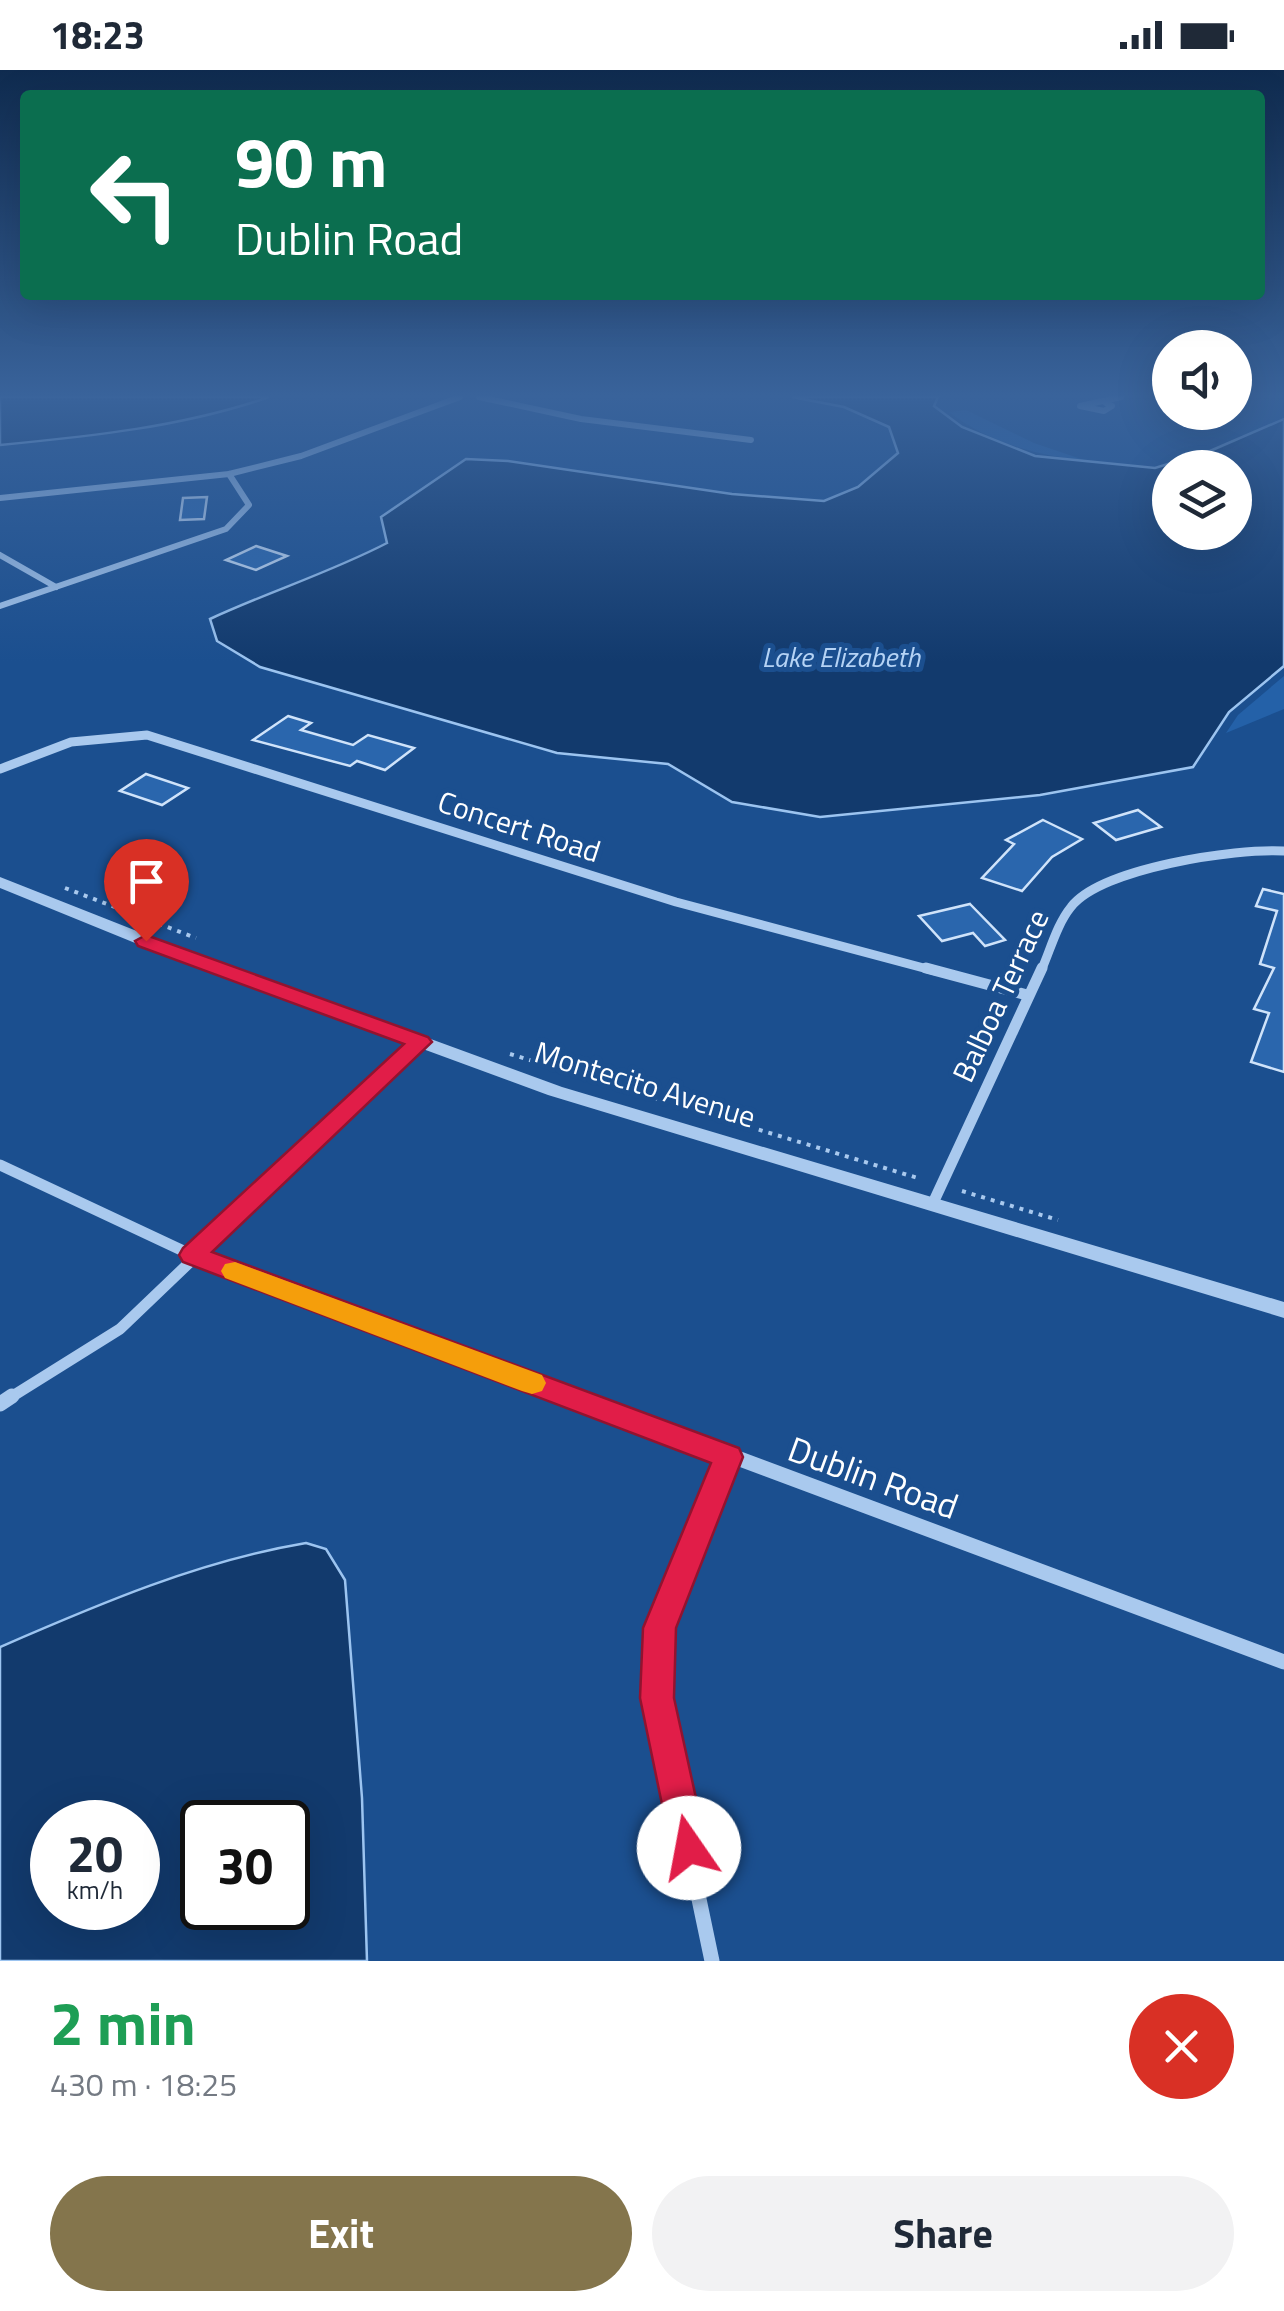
<!DOCTYPE html>
<meta charset="utf-8">
<style>
:root{--surface:#fff;--page:#f2f2f3;--text:#1f2937;--muted:#747a83;--accent:#84754c}
body{margin:0;font-family:"Titillium Web",sans-serif;background:var(--page);color:var(--text);height:100vh;display:flex;flex-direction:column;font-size:38px;white-space:nowrap}
*{box-sizing:border-box;margin:0}
p{font-size:32px;color:var(--muted)}
.icon{flex:none;width:55px;height:55px;fill:none;stroke:currentColor;stroke-width:2;stroke-linecap:round;stroke-linejoin:round}
.map{position:relative;height:1891px;overflow:hidden}
.panel{display:flex;flex-direction:column;background:var(--surface);flex:1}
.panel>*{flex:none}
.top-card{position:absolute;left:20px;top:20px;width:1245px;height:210px;border-radius:10px;box-shadow:0 10px 40px #0002;background:#0b6e4f;color:#fff;overflow:hidden}
.fabs{position:absolute;left:1152px;top:260px;display:grid;gap:20px}
.fabs a{display:grid;place-items:center;width:100px;height:100px;border-radius:50%;background:var(--surface);box-shadow:0 10px 40px #0002;font-size:50px}
.speed{position:absolute;left:30px;top:1730px;display:flex;gap:20px;font-size:50px;font-weight:700;text-align:center}
.speed>*{display:grid;place-content:center;width:130px;height:130px;border-radius:50%;background:var(--surface);box-shadow:0 10px 40px #0002;line-height:1}
.speed small{font-size:25px;font-weight:400}
.speed .limit{border:5px solid #111;border-radius:15px;background:#fff;color:#111}
.pin{position:absolute;display:grid;place-items:center;width:85px;height:85px;color:#fff;margin:-102px -42px;border-radius:50% 50% 50% 0;rotate:-45deg;box-shadow:0 0 10px #0007}
.pin .icon{rotate:45deg}
.me{position:absolute;width:110px;margin:-55px;rotate:348deg;stroke-linejoin:round;filter:drop-shadow(0 0 8px #0008)}
.turn{display:flex;align-items:center;gap:35px;height:210px;padding:0 50px;font-size:45px}
.turn .icon{width:130px;height:130px;stroke-width:2.5}
.turn b{display:block;font-size:70px;line-height:85px}
.round{display:grid;place-items:center;flex:none;width:105px;height:105px;border-radius:52px;background:var(--page)}
.overview{display:flex;align-items:center;justify-content:space-between;height:170px;padding:0 50px}
h1{font-size:60px;font-weight:700;line-height:75px;color:#1e9e55}
.primary-button{display:flex;gap:20px;margin-top:auto;padding:20px 50px}
.primary-button a{flex:1;height:115px;border-radius:60px;background:var(--accent);color:#fff;font-size:40px;font-weight:700;line-height:115px;text-align:center}
.primary-button a+a{background:var(--page);color:var(--text)}
.status{display:flex;justify-content:space-between;align-items:center;height:70px;padding:0 50px;background:var(--surface);direction:ltr}
.status svg{height:28px;fill:currentColor}
.map>svg:first-child{display:block}
.green{fill:#2461a8}
.water{fill:#123a6d;stroke:#9cc4f0;stroke-width:2.5;fill-rule:evenodd}
.building{fill:#2a66ad;stroke:#cfe3fa;stroke-width:2.5}
.lines{fill:none;stroke-linecap:round;stroke-linejoin:round}
.path{stroke:#a9c9ee;stroke-width:4;stroke-dasharray:4 6;stroke-linecap:butt}
.minor-far3{stroke:#a9c9ee;stroke-width:6}
.minor-far2{stroke:#a9c9ee;stroke-width:9}
.minor-far1{stroke:#a9c9ee;stroke-width:11}
.minor{stroke:#a9c9ee;stroke-width:15}
.tertiary{fill:#a9c9ee;fill-rule:evenodd}
.route{fill:#e11d48;stroke:#92132f;stroke-width:2.5}
.slow{fill:#f59e0b}
.labels{text-anchor:middle;stroke-width:10;stroke-linejoin:round;paint-order:stroke}
.far-water-label{font-size:28px;font-style:italic;fill:#b5d3f5;stroke:#1b4f8f}
.street-label{font-size:30px;fill:#fff;stroke:#1b4f8f}
.near-street-label{font-size:35px;fill:#fff;stroke:#1b4f8f}
</style>
<div class="status"><b>18:23</b><svg viewBox="0 0 49 12"><path d="M0 12V9h3v3zM5 12V6h3v6zM10 12V3h3v9zM15 12V0h3v12zM26 1h20v11H26zM47 4h2v5h-2z"/></svg></div>
<div class="map">
<svg width="1284" height="1891" viewBox="0 0 1284 1891">
<rect width="100%" height="100%" fill="#1b4f8f"/>
<!-- green -->
<g class="green">
<path d="M 966,340 L 1034,373 L 1084,390 C 1037,386 986,371 949,342 Z"/>
<polygon points="1284,606 1284,639 1226,663 1238,645"/>
</g>
<!-- water -->
<g class="water">
<path d="M 0,327 L 269,327 C 182,357 92,366 0,375 Z"/>
<path d="M 792,327 L 938,327 L 934,336 L 962,357 L 1035,386 L 1155,398 L 1210,381 L 1284,349 L 1284,596 L 1229,642 L 1193,697 L 1040,725 L 820,747 L 732,732 L 668,694 L 557,683 L 260,597 L 217,571 L 210,549 C 268,522 329,503 387,473 L 381,447 L 466,389 L 508,391 L 732,424 L 824,431 L 858,417 L 898,383 L 889,357 L 844,337 ZM 1170,398 L 1235,398 L 1235,462 L 1170,462 Z"/>
<path d="M 306,1473 L 326,1479 L 345,1510 L 362,1728 L 367,1891 L 0,1891 L 0,1577 C 99,1534 199,1491 306,1473 ZM 52,1752 L 138,1752 L 138,1838 L 52,1838 ZM 202,1752 L 288,1752 L 288,1838 L 202,1838 Z"/>
</g>
<!-- building -->
<g class="building">
<polygon points="207,427 204,449 180,450 183,428"/>
<polygon points="256,476 287,486 256,500 226,490"/>
<polygon points="288,646 311,653 301,660 353,675 368,665 414,678 385,700 357,691 350,696 253,670"/>
<polygon points="146,704 188,718 162,735 120,721"/>
<polygon points="1138,740 1161,757 1116,770 1094,753"/>
<polygon points="1043,750 1082,769 1052,787 1022,821 982,808 1014,774 1006,770"/>
<polygon points="1263,819 1284,824 1284,1002 1251,992 1269,943 1254,939 1274,898 1260,894 1277,841 1256,836"/>
<polygon points="970,834 1005,870 985,876 973,863 942,871 919,846"/>
</g>
<g class="lines">
<!-- path -->
<g class="path">
<polyline points="65,818 196,868"/>
<polyline points="510,984 921,1109"/>
<polyline points="962,1121 1058,1150"/>
</g>
<!-- minor-far3 -->
<g class="minor-far3">
<polyline points="479,327 581,349 751,370"/>
<polyline points="1106,333 1112,336 1104,341 1080,336 1121,327"/>
<polyline points="0,428 229,404 301,386 460,327"/>
<polyline points="0,485 56,517"/>
<polyline points="0,536 226,459 249,435 229,404"/>
</g>
<!-- minor-far2 -->
<g class="minor-far2">
<polyline points="0,699 71,672 147,665 676,832 935,901"/>
<path d="M 1041,901 C 1050,881 1057,854 1071,837 C 1101,798 1236,778 1284,781"/>
</g>
<!-- minor-far1 -->
<g class="minor-far1">
<polyline points="926,898 1027,925"/>
<polyline points="0,1095 192,1185 578,1329"/>
<polyline points="933,1133 1042,898"/>
<polyline points="8,1329 120,1259 420,972"/>
</g>
<!-- minor -->
<g class="minor">
<polyline points="571,1326 1284,1592"/>
<polyline points="0,1334 12,1326"/>
<polyline points="712,1891 657,1629 659,1558 728,1387"/>
</g>
<!-- tertiary -->
<polygon class="tertiary" points="0,807 152,867 562,1017 1284,1232 1284,1248 548,1025 140,875 0,818"/>
</g>
<!-- sky -->
<linearGradient id="sky" x2="0" y2="1"><stop stop-color="#0f2b4f"/><stop offset="0.55" stop-color="#39639b"/><stop offset="1" stop-color="#39639b" stop-opacity="0"/></linearGradient>
<rect width="1284" height="592" fill="url(#sky)"/>
<!-- route -->
<polygon class="route" points="146,865 428,967 432,972 212,1182 739,1378 743,1387 676,1558 674,1628 707,1778 702,1791 689,1796 676,1791 671,1778 640,1628 643,1558 711,1393 183,1192 179,1185 183,1178 404,974 138,876 135,871"/>
<!-- slow -->
<polygon class="slow" points="235,1192 542,1305 546,1313 542,1321 532,1324 522,1321 225,1208 221,1201 225,1194"/>
<g class="labels">
<!-- far-water labels -->
<g class="far-water-label">
<text x="841" y="597">Lake Elizabeth</text>
</g>
<!-- street labels -->
<g class="street-label">
<text transform="translate(519 757) rotate(18)" y="10">Concert Road</text>
<text transform="translate(1001 926) rotate(-65)" y="10">Balboa Terrace</text>
<text transform="translate(645 1015) rotate(17)" y="10">Montecito Avenue</text>
</g>
<!-- near-street labels -->
<g class="near-street-label">
<text transform="translate(873 1408) rotate(20)" y="12">Dublin Road</text>
</g>
</g>
</svg>
<div class="fabs">
<a><svg class="icon" aria-label="sound" viewBox="0 0 24 24"><path d="M4 9h4l5-4v14l-5-4H4zM17 9q2 3 0 6"/></svg></a>
<a><svg class="icon" aria-label="layers" viewBox="0 0 24 24"><path d="M12 4l9 5-9 5-9-5zM3 14l9 5 9-5"/></svg></a>
</div>
<div class="speed"><div>20<small>km/h</small></div><div class="limit">30</div></div>
<div class="pin" style="left:146px;top:871px;background:#d93025"><svg class="icon" aria-label="arrive" viewBox="0 0 24 24"><path d="M6 21V4h12l-3 4 3 4H6"/></svg></div>
<svg class="me" style="left:689px;top:1778px" viewBox="-20 -20 40 40"><circle r="19" fill="#fff"/><path d="M0-13L10 11 0 6-10 11z" fill="#e11d48"/></svg>
<div class="top-card">
<div class="turn"><svg class="icon" aria-label="left" viewBox="0 0 24 24"><path d="M17 20v-9H6M10 6l-5 5 5 5"/></svg><div><b>90 m</b>Dublin Road</div></div>
</div>
</div>
<section class="panel">
<div class="overview"><div><h1>2 min</h1><p>430 m · 18:25</p></div><a class="round" style="background:#d93025;color:#fff"><svg class="icon" aria-label="close" viewBox="0 0 24 24"><path d="M6 6l12 12M18 6L6 18"/></svg></a></div>
<div class="primary-button"><a>Exit</a><a>Share</a></div>
</section>
